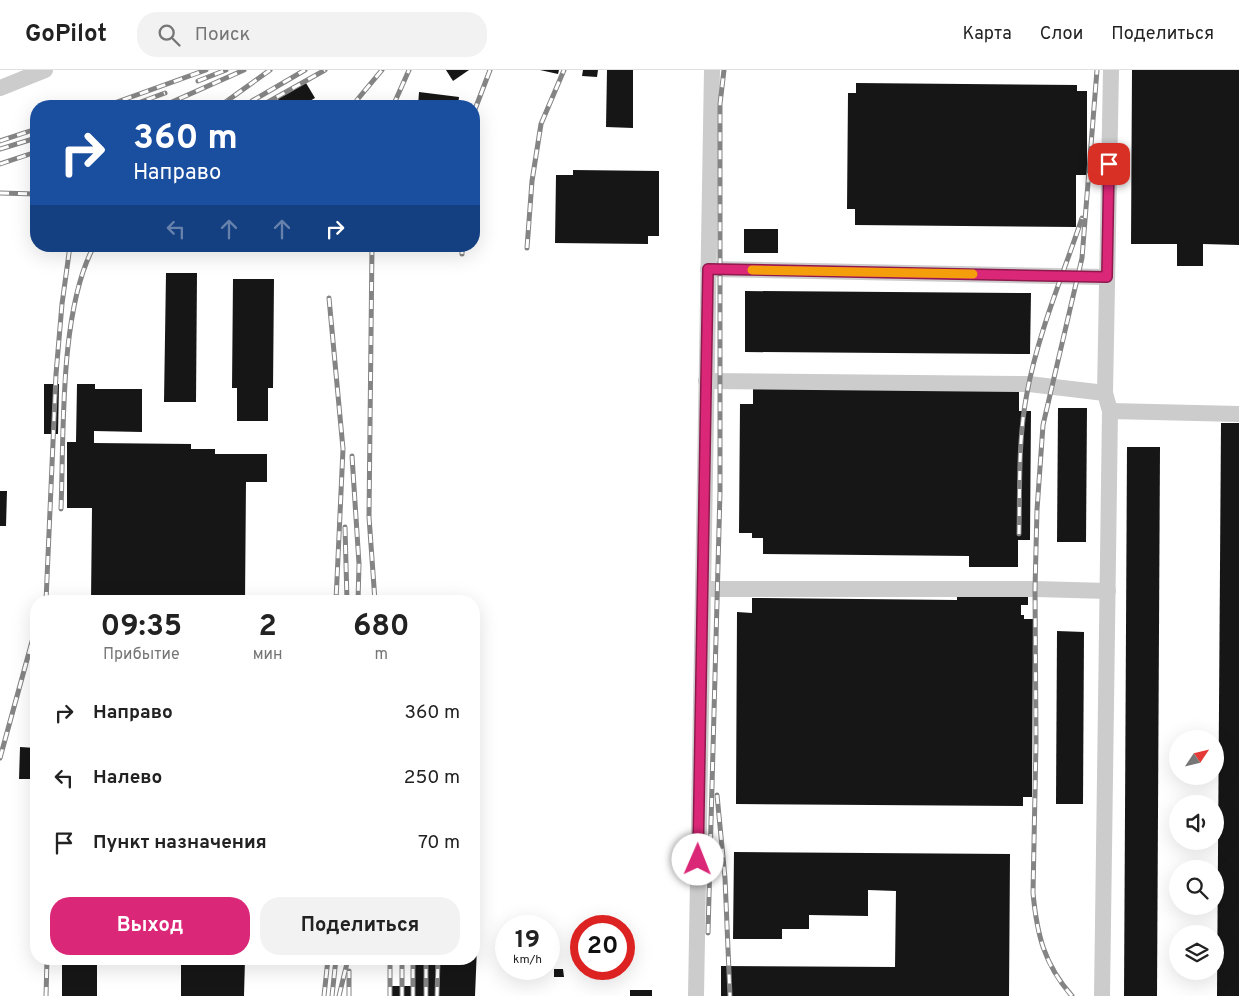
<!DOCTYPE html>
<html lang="ru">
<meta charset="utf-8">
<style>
:root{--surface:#fff;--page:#f2f2f2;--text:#222;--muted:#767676;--line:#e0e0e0;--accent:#db2777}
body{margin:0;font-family:Overpass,sans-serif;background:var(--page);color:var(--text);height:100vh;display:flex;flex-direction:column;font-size:19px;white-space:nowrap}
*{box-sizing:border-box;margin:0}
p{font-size:16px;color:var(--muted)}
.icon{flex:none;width:28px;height:28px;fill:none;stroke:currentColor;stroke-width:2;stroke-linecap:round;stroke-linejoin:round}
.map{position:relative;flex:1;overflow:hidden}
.sheet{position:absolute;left:30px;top:525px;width:450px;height:370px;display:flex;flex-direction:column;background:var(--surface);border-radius:20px;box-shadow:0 5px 20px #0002}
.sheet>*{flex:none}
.hud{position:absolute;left:30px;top:30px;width:450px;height:152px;border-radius:20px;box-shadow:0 5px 20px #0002;background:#1a4fa0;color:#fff;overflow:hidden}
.needle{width:32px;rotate:55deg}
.buttons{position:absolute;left:1169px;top:660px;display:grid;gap:10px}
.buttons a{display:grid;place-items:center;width:55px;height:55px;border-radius:50%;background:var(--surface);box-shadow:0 5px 20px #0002;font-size:25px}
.speed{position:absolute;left:495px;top:845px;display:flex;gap:10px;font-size:25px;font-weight:700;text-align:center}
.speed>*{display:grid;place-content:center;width:65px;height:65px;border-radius:50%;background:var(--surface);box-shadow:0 5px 20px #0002;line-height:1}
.speed small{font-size:12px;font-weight:400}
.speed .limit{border:8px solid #d22;background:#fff;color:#111}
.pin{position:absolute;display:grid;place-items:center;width:42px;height:42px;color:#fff;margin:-21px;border-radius:10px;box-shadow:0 2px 8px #0006}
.me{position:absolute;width:55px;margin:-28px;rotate:1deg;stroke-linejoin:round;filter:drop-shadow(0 0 4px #0008)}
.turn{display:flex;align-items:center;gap:18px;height:105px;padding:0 20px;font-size:22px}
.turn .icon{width:65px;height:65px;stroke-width:2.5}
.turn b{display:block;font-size:35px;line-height:42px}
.lanes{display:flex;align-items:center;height:48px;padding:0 20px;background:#0003;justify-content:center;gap:25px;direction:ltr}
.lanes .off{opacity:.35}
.eta{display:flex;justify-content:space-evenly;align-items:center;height:85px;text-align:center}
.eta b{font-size:30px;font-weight:700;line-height:35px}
.action{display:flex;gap:10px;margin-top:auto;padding:10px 20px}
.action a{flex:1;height:58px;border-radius:20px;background:var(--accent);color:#fff;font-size:20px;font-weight:700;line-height:58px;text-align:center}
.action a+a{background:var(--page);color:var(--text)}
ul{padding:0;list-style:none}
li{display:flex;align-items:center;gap:15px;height:65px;padding:0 20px}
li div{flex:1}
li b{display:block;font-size:19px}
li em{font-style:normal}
header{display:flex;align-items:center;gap:30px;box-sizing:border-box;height:70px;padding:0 25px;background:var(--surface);border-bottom:1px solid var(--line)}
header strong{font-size:24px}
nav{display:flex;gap:28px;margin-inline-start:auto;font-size:18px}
.search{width:350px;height:45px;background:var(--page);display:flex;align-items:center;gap:12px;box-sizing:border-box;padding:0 18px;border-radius:20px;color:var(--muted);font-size:19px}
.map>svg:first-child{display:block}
.building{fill:#161616}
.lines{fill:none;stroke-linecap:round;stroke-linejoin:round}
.minor{stroke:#ccc;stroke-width:16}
.rail-casing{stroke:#848484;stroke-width:5}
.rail{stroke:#fff;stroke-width:3;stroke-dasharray:9;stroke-linecap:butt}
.route-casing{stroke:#8e194d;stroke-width:12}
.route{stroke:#db2777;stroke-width:9}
.slow{stroke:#f59e0b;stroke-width:9}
</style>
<header>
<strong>GoPilot</strong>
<div class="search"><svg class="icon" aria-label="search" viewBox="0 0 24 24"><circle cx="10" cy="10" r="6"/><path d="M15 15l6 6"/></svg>Поиск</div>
<nav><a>Карта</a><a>Слои</a><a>Поделиться</a></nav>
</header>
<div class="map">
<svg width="1239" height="926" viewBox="0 0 1239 926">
<rect width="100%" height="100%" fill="#fff"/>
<!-- building -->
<g class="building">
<polygon points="446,0 469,0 453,11"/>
<polygon points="540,0 559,0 558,4"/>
<polygon points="583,0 598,0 597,7 582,6"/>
<polygon points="607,0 633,0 633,58 606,57"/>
<polygon points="1132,0 1239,0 1239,175 1203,174 1203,196 1177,196 1177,174 1131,174"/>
<polygon points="306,13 315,28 301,36 282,36 278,29"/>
<polygon points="856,13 1077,15 1077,21 1087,21 1087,105 1076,105 1076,157 855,155 855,139 847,139 848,23 856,23"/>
<polygon points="419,22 459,27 458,36 418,36"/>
<polygon points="573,100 659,101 659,166 648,166 648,174 555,173 556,105 573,105"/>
<rect x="744" y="159" width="34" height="24"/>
<polygon points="166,203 197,203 196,332 164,332"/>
<polygon points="233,209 274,209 273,318 268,318 268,351 237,351 237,318 232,318"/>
<polygon points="745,221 1031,223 1030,284 745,282"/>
<polygon points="44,314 59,314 58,364 44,364"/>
<polygon points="77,314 95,314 95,319 142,319 142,362 94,361 94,373 191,374 191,379 215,379 215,384 267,384 267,412 246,412 245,531 91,531 92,438 67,438 67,372 76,372"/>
<polygon points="753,316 1019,318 1019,341 1031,341 1030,470 1018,470 1018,497 969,497 969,486 763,484 763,468 752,468 752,463 739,463 740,334 753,334"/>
<polygon points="1058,338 1087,338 1086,472 1057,472"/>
<polygon points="1221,353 1239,353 1239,926 1217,926"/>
<polygon points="1127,377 1160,377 1157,926 1124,926"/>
<polygon points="0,421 7,421 6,456 0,456"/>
<polygon points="957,520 1028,521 1028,535 1021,535 1021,545 1024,545 1024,549 1033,549 1032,727 1023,727 1023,736 736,734 737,542 752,543 752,528 957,530"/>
<polygon points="1057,561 1084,562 1083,734 1056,734"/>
<polygon points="20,677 36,678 36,709 19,709"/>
<polygon points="734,782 1010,784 1009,926 721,926 721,896 895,897 896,821 868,820 868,846 809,845 809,859 782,859 782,869 733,869"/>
<polygon points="474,877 477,877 475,926 392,926 392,916 413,916 414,889 474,889"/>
<rect x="62" y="889" width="35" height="37"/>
<polygon points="181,889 245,889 244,926 181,926"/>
<polygon points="554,899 563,899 564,907 554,907"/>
<rect x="630" y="920" width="22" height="6"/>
</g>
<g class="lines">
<!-- minor -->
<g class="minor">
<polyline points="0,18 45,0"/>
<polyline points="708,199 1107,207"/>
<polyline points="706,311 1029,314 1105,323"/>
<polyline points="1110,341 1239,344"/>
<polyline points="703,519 1035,519 1108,521"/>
<polyline points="696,926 712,0"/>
<polyline points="1102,926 1110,341 1105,323 1111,0"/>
</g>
<!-- rail casing -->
<g class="rail-casing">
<g id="rail">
<polyline points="198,11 226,0"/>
<polyline points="252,31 305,0"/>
<polyline points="106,36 206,0"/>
<polyline points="130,36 165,23"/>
<polyline points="163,36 244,0"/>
<polyline points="220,36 270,0"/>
<polyline points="261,36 325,0"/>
<polyline points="354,36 357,30 382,0"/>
<polyline points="393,36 409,0"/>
<polyline points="474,42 490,0"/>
<polyline points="0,71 36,59"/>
<polyline points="0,79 36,68"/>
<polyline points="0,94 36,82"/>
<polyline points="0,123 36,124"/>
<polyline points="372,176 369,447 375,531"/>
<polyline points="527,178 532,111 541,54 564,0"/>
<polyline points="462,184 462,176"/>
<polyline points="329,228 343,379 336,531"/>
<polyline points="352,386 359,494 358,531"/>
<path d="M 61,439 C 64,364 59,241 94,176"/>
<polyline points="345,457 347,531"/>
<path d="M 1019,464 C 1020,417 1018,369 1027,323 C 1038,263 1063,205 1082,148"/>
<polyline points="46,531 56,304 62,234 70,176"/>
<polyline points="0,688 36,557"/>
<polyline points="717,725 725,808 730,926"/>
<polyline points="708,863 720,422 720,34 724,0"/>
<polyline points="46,926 47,889"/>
<polyline points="324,926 328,889"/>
<polyline points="332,926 336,889"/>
<polyline points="339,926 348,889"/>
<polyline points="349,926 349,901"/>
<polyline points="390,926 390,889"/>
<polyline points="402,926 402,889"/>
<polyline points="413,926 413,889"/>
<polyline points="426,926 426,889"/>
<polyline points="437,926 438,889"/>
<path d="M 1072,926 C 1044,894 1037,865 1033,823 L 1036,672 L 1035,519 L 1037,440 L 1043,355 L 1082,188 L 1097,0"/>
</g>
</g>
<!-- rail -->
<use href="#rail" class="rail"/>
</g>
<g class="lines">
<!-- route casing -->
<g class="route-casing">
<polyline id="route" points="698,790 708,199 1107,207 1109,94"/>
</g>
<!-- route -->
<use href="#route" class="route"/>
<!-- slow -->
<polyline class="slow" points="752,200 973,204"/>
</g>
</svg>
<div class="buttons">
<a><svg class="needle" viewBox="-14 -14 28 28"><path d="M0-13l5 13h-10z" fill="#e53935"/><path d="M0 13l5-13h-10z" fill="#767676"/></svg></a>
<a><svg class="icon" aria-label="sound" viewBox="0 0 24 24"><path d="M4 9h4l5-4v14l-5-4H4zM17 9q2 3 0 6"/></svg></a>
<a><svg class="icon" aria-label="search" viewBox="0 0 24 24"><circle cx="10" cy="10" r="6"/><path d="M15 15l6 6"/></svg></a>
<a><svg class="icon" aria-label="layers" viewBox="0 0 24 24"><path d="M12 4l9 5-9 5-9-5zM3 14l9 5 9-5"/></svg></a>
</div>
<div class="speed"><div>19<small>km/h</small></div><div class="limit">20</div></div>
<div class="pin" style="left:1109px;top:94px;background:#d93025"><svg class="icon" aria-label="arrive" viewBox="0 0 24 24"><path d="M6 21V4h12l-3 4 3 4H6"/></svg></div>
<svg class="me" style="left:698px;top:790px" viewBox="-20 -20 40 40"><circle r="19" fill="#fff"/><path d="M0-13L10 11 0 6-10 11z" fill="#db2777"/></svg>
<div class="hud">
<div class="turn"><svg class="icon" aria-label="right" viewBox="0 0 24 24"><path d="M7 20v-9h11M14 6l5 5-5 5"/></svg><div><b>360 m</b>Направо</div></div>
<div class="lanes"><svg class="icon off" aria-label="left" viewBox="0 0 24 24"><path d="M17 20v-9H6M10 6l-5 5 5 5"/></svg><svg class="icon off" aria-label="ahead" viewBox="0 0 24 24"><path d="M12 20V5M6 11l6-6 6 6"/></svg><svg class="icon off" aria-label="ahead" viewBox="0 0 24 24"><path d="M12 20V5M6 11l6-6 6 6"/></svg><svg class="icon" aria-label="right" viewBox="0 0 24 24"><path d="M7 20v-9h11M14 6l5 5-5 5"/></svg></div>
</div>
<section class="sheet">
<div class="eta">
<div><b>09:35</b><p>Прибытие</p></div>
<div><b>2</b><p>мин</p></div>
<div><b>680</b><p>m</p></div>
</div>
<ul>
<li><svg class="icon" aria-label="right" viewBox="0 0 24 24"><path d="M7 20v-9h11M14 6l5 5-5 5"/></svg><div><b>Направо</b></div><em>360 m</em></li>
<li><svg class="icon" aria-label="left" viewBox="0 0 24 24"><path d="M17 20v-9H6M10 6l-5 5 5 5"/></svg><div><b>Налево</b></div><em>250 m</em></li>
<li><svg class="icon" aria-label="arrive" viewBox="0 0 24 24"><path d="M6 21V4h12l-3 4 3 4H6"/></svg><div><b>Пункт назначения</b></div><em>70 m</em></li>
</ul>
<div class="action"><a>Выход</a><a>Поделиться</a></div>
</section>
</div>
